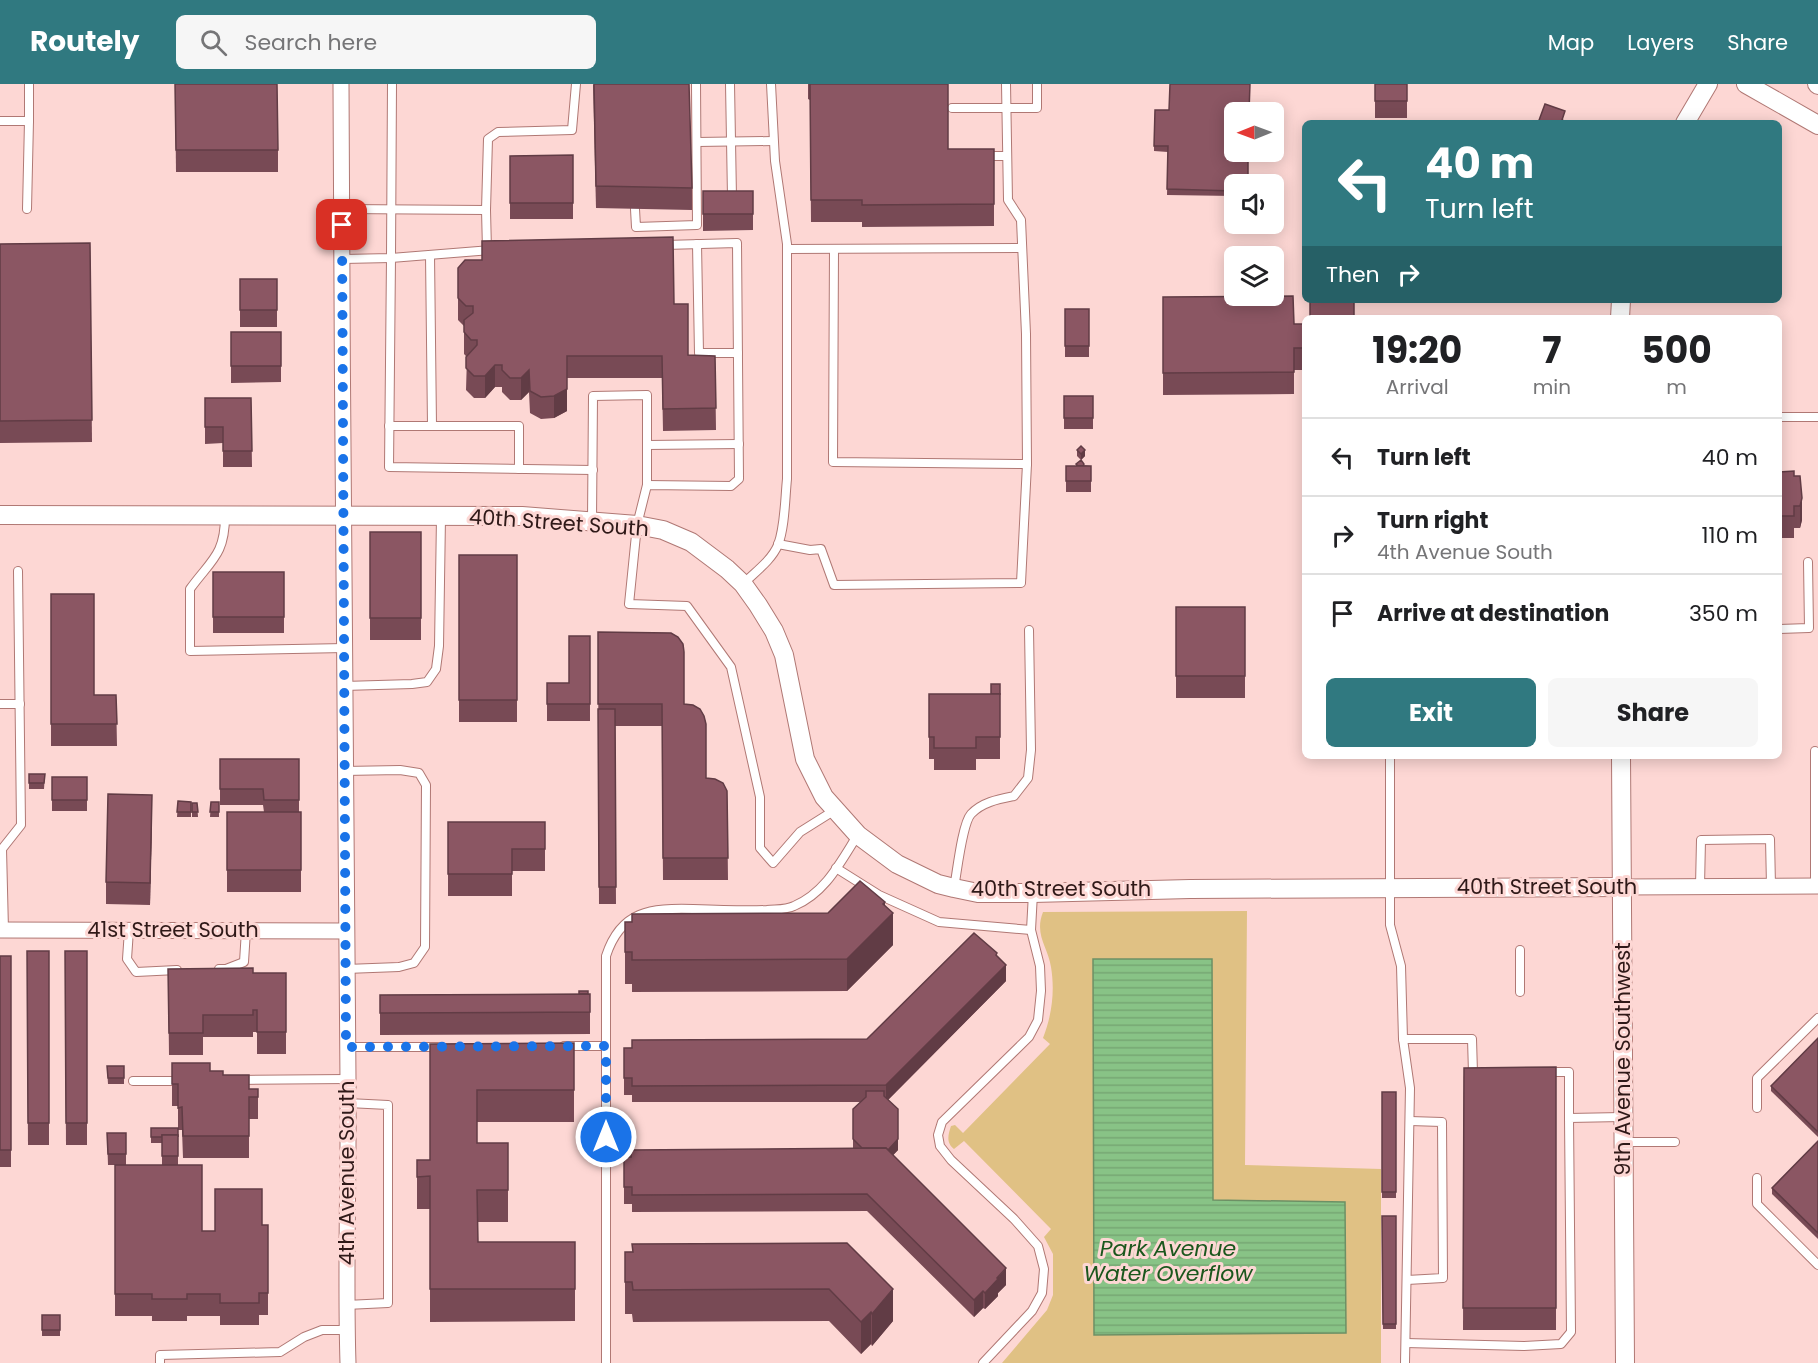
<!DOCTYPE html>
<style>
:root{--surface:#fff;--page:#f6f6f6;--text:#202124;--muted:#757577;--line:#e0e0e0;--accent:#307980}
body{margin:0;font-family:Poppins,sans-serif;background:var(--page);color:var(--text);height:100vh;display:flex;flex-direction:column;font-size:22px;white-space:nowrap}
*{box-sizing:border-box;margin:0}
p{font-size:20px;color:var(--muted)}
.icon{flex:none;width:33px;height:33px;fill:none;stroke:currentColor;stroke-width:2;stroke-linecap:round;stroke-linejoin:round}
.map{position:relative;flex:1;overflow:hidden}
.side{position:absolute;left:1302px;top:231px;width:480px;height:444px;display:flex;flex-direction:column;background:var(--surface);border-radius:9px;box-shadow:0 3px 15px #0003}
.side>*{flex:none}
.top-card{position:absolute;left:1302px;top:36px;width:480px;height:183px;border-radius:9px;box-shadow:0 3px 15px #0003;background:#307980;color:#fff;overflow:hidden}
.needle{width:39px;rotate:269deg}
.fabs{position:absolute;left:1224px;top:18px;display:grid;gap:12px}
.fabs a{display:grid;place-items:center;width:60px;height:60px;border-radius:9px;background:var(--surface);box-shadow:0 3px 15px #0003;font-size:30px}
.pin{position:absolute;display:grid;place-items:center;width:51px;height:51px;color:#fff;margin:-26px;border-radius:12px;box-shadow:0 3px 9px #0006}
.me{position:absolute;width:66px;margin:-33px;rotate:0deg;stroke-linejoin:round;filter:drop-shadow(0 0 4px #0008)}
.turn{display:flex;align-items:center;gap:21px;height:126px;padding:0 24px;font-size:27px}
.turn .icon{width:78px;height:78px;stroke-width:2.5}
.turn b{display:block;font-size:42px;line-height:51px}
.then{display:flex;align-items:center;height:57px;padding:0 24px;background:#0003;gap:12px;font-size:22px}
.eta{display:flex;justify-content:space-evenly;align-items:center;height:102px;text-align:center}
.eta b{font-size:36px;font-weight:700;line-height:42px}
.button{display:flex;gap:12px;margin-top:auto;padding:12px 24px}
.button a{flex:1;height:69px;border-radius:9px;background:var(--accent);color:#fff;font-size:24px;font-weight:700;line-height:69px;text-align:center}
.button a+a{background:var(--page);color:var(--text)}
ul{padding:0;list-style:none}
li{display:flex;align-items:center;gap:18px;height:78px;padding:0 24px;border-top:2px solid var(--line)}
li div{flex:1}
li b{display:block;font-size:22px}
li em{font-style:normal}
header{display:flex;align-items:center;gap:36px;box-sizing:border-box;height:84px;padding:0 30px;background:var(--accent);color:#fff}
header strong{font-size:28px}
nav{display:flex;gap:33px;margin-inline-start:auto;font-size:21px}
.search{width:420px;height:54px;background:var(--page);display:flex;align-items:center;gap:15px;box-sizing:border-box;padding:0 21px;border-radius:9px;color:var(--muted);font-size:22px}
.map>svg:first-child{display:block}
.grass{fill:#e0c184}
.water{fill:url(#water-rules);stroke:#6d9065;stroke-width:1.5}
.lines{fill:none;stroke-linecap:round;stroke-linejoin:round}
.service-casing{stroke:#b07874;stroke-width:10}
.minor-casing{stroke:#b07874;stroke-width:17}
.tertiary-casing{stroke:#b07874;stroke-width:20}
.service{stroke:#fff;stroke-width:8}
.minor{stroke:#fff;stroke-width:15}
.tertiary{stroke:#fff;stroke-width:18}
.wall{fill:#784a55}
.shaded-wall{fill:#613c45}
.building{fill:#8b5663;stroke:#613c45;stroke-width:1.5}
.route{stroke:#1a73e8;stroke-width:10;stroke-dasharray:0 18}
.labels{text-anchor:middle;stroke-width:6;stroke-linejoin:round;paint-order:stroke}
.street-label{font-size:21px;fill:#2f1918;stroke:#fdd7d4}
.water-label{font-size:22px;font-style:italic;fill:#1b571d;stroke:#fdd7d4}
</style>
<header>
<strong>Routely</strong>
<div class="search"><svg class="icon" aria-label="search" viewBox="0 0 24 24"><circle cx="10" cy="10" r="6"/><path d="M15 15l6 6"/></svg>Search here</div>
<nav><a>Map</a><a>Layers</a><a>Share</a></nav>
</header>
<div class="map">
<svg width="1818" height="1279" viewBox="0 0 1818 1279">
<defs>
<pattern id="water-rules" width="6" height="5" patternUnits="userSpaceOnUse" patternTransform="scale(1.5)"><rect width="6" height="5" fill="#88c386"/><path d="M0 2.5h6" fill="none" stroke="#76a773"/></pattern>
</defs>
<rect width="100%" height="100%" fill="#fdd7d4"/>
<!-- grass -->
<path class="grass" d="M 1247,827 L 1245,1081 L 1381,1085 L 1381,1279 L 1002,1279 L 1047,1226 L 1053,1211 L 1053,1170 L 1044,1153 L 1051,1145 L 964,1057 L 954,1065 C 946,1059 948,1051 951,1042 L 955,1041 L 963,1049 L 1050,960 L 1043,954 C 1052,931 1055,907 1051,883 C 1048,863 1034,851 1043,828 Z"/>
<!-- water -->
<polygon class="water" points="1093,875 1212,875 1213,1116 1345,1118 1346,1249 1094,1251"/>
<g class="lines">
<!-- service casing -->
<g class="service-casing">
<g id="service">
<polyline points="730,0 732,113"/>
<polyline points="952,24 1037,24 1037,0"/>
<polyline points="0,37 29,37 29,0"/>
<polyline points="697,58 773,57"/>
<polyline points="985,72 1007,72"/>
<polyline points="27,125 29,37"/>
<polyline points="342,125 486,126 488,55 498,48 572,46 576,0"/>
<polyline points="635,125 636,143 697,141 696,0"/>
<polyline points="486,126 487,166"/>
<polyline points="697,160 699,269 738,269"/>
<polyline points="665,161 737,159 739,395 731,402 647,401 637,441 629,520 687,522 731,583 760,713 760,764 773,779 800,748 835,726"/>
<polyline points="787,165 1021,164"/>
<polyline points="834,165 833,378 1027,380"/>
<polyline points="491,166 391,174 389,383 593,386"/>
<polyline points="343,175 391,174 392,0"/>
<polyline points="1779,333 1818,333"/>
<polyline points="389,342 432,342 430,171"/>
<polyline points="432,342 519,342 519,385"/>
<polyline points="647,361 739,360"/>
<path d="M 225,432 C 225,471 211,476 190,505 L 190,567 L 345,564"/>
<polyline points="592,437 593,312 647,311 647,401"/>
<polyline points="778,460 810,466 821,465 834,501 1021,499 1027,380 1026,250 1021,136 1008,116 1006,0"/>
<path d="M 743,500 C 755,488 771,477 778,461 C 785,443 785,414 787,395 L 787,160 L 775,77 L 771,0"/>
<polyline points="1779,545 1809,544 1808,478"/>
<polyline points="344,602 412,600 427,598 436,585 439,562 441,433"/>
<polyline points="0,620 20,620"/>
<polyline points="1390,672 1390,841 1401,882 1403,955 1410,1004 1405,1279"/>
<polyline points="344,687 400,686 419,689 426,701 425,863 414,879 399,883 346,885"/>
<polyline points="836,784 879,811 939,838 1031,846"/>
<polyline points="1700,802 1701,756 1770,755 1771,802"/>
<polyline points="1815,802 1815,667"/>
<path d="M 954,804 C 957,789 962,740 971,730 C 982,718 999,715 1014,712 L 1028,694 L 1031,666 L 1029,546"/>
<polyline points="4,846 2,765 21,741 18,487"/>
<polyline points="129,846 127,875 136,888 177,886"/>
<polyline points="1520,866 1520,908"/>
<polyline points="219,885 226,885 244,878 246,846"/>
<polyline points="1403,955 1472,955 1473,989 1478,989"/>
<polyline points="564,962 606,962"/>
<polyline points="346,963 438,963"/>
<polyline points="1547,988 1569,988 1569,1034"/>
<polyline points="240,996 348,995"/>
<polyline points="133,997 180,997"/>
<polyline points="1757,1024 1757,994 1818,934"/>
<polyline points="1624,1058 1675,1058"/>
<polyline points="1757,1094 1757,1120 1818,1181"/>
<polyline points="1407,1196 1443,1194 1442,1038 1410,1037"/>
<polyline points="346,1221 388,1219 388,1021 348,1019"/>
<polyline points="1406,1259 1524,1262 1561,1260 1571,1248 1569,1034 1622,1033"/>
<polyline points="160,1279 160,1271 280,1268 304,1253 322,1246 347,1246"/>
<path d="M 606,1279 L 606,872 C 621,826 651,824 693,825 C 718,826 743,827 767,826 C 776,825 786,826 794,822 C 825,809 840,779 857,752"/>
<polyline points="983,1279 1032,1227 1042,1209 1044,1185 1038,1162 1014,1135 951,1076 940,1062 938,1051 942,1038 1029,953 1038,936 1041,907 1040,882 1031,846 1033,809"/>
</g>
</g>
<!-- minor casing -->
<g class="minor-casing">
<g id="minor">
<path d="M 341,0 C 343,332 343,664 348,996 C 349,1091 345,1185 348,1279"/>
<polyline points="1622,803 1818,802"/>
<polyline points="0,846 346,847"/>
</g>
</g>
<!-- tertiary casing -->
<g class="tertiary-casing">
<g id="tertiary">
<polyline points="1746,0 1818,41"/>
<polyline points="1817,0 1818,1"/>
<polyline points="1685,39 1708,0"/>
<polyline points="1620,234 1621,216"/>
<polyline points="0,431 522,432 637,441 663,446 691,458 727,485 743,500 758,521 774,547 784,571 805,675 824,713 858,751 897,780 938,800 954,804 978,809 1033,809 1190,805 1622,803"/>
<polyline points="1621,672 1625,1279"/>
</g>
</g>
<!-- service -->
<use href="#service" class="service"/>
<!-- minor -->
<use href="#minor" class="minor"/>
<!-- tertiary -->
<use href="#tertiary" class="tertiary"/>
</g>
<!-- wall -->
<g class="wall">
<polygon points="175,0 278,66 278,88 176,88"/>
<polygon points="593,0 692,104 692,126 596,124"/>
<polygon points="808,0 948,0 948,65 994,65 994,142 862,143 862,138 811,138 810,16 808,15"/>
<rect x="1375" y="0" width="32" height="34"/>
<polygon points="1169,26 1234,68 1263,68 1263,70 1249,70 1234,100 1234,112 1167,111 1168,68 1154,67 1154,62"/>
<polygon points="573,71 573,135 510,135 510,72"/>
<polygon points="703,107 753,107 753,146 703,147"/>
<polygon points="90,159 92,358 0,359 0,160"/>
<polygon points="458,184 674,220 688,271 715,272 716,346 663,347 662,294 567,294 567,327 554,334 541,335 530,329 529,308 521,316 510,316 502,308 502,303 495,303 485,314 474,314 466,306 467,273 464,270 464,242 458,236"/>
<rect x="240" y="195" width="37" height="48"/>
<polygon points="1163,213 1294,240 1305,240 1305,286 1294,286 1294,310 1163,311"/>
<rect x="1065" y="225" width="24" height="48"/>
<polygon points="231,248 281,248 281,298 231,299"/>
<rect x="1064" y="312" width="29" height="33"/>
<polygon points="205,314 251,314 252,383 223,383 223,359 205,360"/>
<polygon points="1077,366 1085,372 1081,376 1077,372"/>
<polygon points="1076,380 1091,382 1091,408 1066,408 1066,382 1076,382"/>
<polygon points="1779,388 1794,392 1800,392 1802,436 1800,444 1794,444 1794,454 1779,454"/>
<rect x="370" y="448" width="51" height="108"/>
<rect x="459" y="471" width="58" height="167"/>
<rect x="213" y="488" width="71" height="61"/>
<polygon points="51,510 94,611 116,611 117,662 51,662"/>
<rect x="1176" y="523" width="69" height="91"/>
<polygon points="598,548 684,620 706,694 727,707 728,796 663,796 662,642 615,642 616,820 599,820"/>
<polygon points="590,552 590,637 547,637 547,599 569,599"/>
<polygon points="1000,600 1000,675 976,675 976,686 934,686 934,675 929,675 929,610 991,610"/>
<polygon points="220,675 299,675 299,728 301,728 301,808 227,808 227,728 264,728 263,721 220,721"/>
<polygon points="29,690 45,690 44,705 29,705"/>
<rect x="52" y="693" width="35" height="34"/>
<polygon points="178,717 191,718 191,733 177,733"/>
<polygon points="211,718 219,718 219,733 210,733"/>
<polygon points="192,719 197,719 198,733 192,733"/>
<polygon points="152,733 150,821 106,820 106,798"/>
<polygon points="448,738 545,738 545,787 512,787 512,812 448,812"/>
<polygon points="885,821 893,861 847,907 632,908 632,900 625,900 625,838 828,829"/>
<polygon points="27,867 49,867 49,1061 28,1061"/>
<polygon points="65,867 87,867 87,1061 66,1061"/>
<rect x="0" y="872" width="11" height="211"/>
<polygon points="997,872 1006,897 888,1016 898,1066 893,1071 1006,1201 998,1209 998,1212 985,1225 983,1224 974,1233 867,1127 632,1128 632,1120 624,1120 624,1073 853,1064 853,1025 861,1018 632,1018 632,1011 624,1011 624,964 867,955"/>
<polygon points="168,885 253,889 286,889 286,970 257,970 257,948 253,948 253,953 203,953 203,971 169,971"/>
<polygon points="588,910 590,910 590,950 380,951 380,911"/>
<polygon points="1818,954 1818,1053 1771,1007 1771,1002"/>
<polygon points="574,959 574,1038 477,1038 477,1059 508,1059 508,1138 477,1138 478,1158 575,1158 575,1237 430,1238 430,1125 417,1125 417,1076 430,1076 430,960"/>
<polygon points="172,979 210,987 223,991 249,1005 258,1005 258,1035 249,1035 249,1074 183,1074 182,1046 178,1046 178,1081 202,1147 215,1147 268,1141 268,1231 259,1231 259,1241 220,1241 220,1232 187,1232 187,1237 152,1237 152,1232 115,1232 115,1081 108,1081 107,1049 126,1049 126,1081 162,1081 162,1059 151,1059 151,1044 178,1044 178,1022 172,1022"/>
<polygon points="107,982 124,982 124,1000 108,1000"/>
<polygon points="1556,983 1556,1246 1463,1246 1464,984"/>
<rect x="1382" y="1008" width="14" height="106"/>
<polygon points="1818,1057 1818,1155 1772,1110 1772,1104"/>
<polygon points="1382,1132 1396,1132 1396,1245 1383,1245"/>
<polygon points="847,1159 893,1237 872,1262 871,1260 861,1270 829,1237 633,1238 632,1230 625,1230 625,1168"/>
<rect x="42" y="1231" width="18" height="21"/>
</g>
<!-- shaded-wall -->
<g class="shaded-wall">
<polygon points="495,281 495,303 485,314 485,292"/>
<polygon points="529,286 529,308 521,316 521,294"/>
<polygon points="567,294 567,327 554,334 554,312"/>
<polygon points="1085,366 1085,372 1081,376 1081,370"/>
<polygon points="1802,414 1802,436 1800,444 1800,422"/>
<polygon points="152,711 152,733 150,821 150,799"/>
<polygon points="885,818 885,837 893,829 893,861 847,907 847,875"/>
<polygon points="1006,881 1006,897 886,1018 886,1001"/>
<polygon points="898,1055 898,1066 884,1081 884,1070"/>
<polygon points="1006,1184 1006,1201 998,1209 998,1212 985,1225 985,1209"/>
<polygon points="893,1205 893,1237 872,1262 872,1230"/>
<polygon points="983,1207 983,1224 974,1233 974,1216"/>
<polygon points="871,1228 871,1260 861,1270 861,1238"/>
</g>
<!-- building -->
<g class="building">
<polygon points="175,0 277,0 278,66 176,66"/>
<polygon points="594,0 689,0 692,104 596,102"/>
<polygon points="810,0 948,0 948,65 994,65 994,120 862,121 862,116 811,116"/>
<polygon points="1170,0 1250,0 1249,28 1264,28 1234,28 1234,68 1248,68 1248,100 1234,100 1234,107 1167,105 1168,62 1154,62 1155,26 1169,26"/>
<rect x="1375" y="0" width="32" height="17"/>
<polygon points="1545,20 1565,27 1562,36 1570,39 1538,39"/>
<polygon points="573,71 573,119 510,119 510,72"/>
<rect x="703" y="107" width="50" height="23"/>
<polygon points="673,153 674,220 688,220 688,271 715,272 716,324 663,325 662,272 567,272 567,305 554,312 541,313 530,307 529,286 521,294 510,294 502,286 502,281 495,281 485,292 474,292 466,284 466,273 477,261 477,256 471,256 464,248 464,236 473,229 473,222 466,222 458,214 458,184 465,176 482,176 482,157"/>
<polygon points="90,159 92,336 0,337 0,160"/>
<rect x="240" y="195" width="37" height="31"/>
<polygon points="1293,212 1294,240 1305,240 1305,264 1294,264 1294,288 1163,289 1163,213"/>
<rect x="1310" y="216" width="44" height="18"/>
<rect x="1065" y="225" width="24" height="37"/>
<rect x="231" y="248" width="50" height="34"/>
<rect x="1064" y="312" width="29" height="22"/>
<polygon points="205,314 251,314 252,367 223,367 223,343 205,343"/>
<polygon points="1081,362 1085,366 1081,370 1077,366"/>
<polygon points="1081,376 1084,380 1083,382 1078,382 1076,380"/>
<rect x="1066" y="382" width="25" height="15"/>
<polygon points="1794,387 1794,392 1800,392 1802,414 1800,422 1794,422 1794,432 1779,432 1779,388"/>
<rect x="370" y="448" width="51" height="86"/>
<rect x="459" y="471" width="58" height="145"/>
<rect x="213" y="488" width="71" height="45"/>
<polygon points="51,510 94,510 94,611 116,611 117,640 51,640"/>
<rect x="1176" y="523" width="69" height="69"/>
<polygon points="598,548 671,549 678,553 683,560 684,568 684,620 693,621 700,625 704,632 706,640 706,694 715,695 723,699 727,707 728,774 663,774 662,620 598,620"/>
<polygon points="569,552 590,552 590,620 547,620 547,599 569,599"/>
<rect x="991" y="600" width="9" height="10"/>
<polygon points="929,610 1000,610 1000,653 976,653 976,664 934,664 934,653 929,653"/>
<polygon points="598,625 615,625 616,803 599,803"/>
<polygon points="220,675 299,675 299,716 264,716 263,705 220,705"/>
<polygon points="29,690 45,690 44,699 29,699"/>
<rect x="52" y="693" width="35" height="23"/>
<polygon points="108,710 152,711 150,799 106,798"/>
<polygon points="178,717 191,718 191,728 177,728"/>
<polygon points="211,718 219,718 219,728 210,728"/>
<polygon points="192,719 197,719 198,728 192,728"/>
<rect x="227" y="728" width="74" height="58"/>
<polygon points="448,738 545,738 545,765 512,765 512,790 448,790"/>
<polygon points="860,797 885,818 883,820 893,829 847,875 632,876 632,868 625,868 625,838 632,838 632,830 828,829"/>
<polygon points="974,849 997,869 996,871 1006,881 886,1001 632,1002 632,994 624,994 624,964 632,964 632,956 867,955"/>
<polygon points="27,867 49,867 49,1039 28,1039"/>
<polygon points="65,867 87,867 87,1039 66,1039"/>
<rect x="0" y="872" width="11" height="194"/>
<polygon points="253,884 253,889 286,889 286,948 257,948 257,926 253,926 253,931 203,931 203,949 169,949 168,885"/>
<rect x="579" y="907" width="9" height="3"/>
<polygon points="590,910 590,928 380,929 380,911"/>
<polygon points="1818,954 1818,1048 1771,1002"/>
<polygon points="574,959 574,1006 477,1006 477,1059 508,1059 508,1106 477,1106 478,1158 575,1158 575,1205 430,1205 430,1092 417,1093 417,1076 430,1076 430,960"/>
<polygon points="172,979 210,979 210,987 223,987 223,991 249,991 249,1005 258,1005 258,1013 249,1013 249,1052 183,1052 182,1023 178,1024 178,1000 172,1000"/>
<polygon points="107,982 124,982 124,994 108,994"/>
<polygon points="1556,983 1556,1224 1463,1224 1464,984"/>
<polygon points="866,1007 884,1007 884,1012 898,1025 898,1055 888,1066 886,1064 862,1064 853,1055 853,1025 866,1013"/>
<rect x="1382" y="1008" width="14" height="100"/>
<polygon points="151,1044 178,1044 178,1053 178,1051 162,1051 162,1053 151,1053"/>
<polygon points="107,1049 126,1049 126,1070 108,1070"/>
<rect x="162" y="1051" width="16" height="21"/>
<polygon points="1818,1057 1818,1149 1772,1104"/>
<polygon points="886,1064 1006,1184 997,1194 998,1195 985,1209 983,1207 974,1216 867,1110 632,1111 632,1103 624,1103 624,1073 631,1073 631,1066"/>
<polygon points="115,1081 202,1081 202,1147 215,1147 215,1105 262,1105 262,1141 268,1141 268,1209 259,1209 259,1219 220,1219 220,1210 187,1210 187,1215 152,1215 152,1210 115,1210"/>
<polygon points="1382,1132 1396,1132 1396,1240 1383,1240"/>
<polygon points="847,1159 893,1205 872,1230 871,1228 861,1238 829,1205 633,1206 632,1198 625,1198 625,1168 633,1168 632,1160"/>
<rect x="42" y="1231" width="18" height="15"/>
</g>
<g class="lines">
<!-- route -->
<polyline class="route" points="342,141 346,963 606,962 606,1053"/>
</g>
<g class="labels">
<!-- street labels -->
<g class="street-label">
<text transform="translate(559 439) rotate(4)" y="7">40th Street South</text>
<text x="1547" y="810">40th Street South</text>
<text x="1061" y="812">40th Street South</text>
<text x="173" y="853">41st Street South</text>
<text transform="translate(1623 975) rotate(-90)" y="7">9th Avenue Southwest</text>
<text transform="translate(347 1089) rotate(-90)" y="7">4th Avenue South</text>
</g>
<!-- water labels -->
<g class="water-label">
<text x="1168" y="1172">Park Avenue<tspan x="1168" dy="25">Water Overflow</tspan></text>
</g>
</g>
</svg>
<div class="fabs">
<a><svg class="needle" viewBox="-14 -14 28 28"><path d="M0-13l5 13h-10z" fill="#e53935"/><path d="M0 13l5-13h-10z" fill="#757577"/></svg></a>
<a><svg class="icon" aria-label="sound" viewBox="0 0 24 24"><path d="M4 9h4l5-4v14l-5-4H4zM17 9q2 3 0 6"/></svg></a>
<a><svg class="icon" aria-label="layers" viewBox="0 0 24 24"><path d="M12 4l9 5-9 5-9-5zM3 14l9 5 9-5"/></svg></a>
</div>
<div class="pin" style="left:342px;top:141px;background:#d93025"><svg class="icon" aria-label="arrive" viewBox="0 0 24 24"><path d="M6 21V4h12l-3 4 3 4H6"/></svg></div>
<svg class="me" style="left:606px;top:1053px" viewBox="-20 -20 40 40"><circle r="17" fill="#1a73e8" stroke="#fff" stroke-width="3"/><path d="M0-11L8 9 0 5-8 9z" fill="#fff"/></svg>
<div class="top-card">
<div class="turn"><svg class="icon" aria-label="left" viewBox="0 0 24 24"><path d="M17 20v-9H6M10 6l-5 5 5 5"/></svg><div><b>40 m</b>Turn left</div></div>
<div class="then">Then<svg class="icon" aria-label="right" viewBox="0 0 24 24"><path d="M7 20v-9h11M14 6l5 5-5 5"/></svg></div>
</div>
<section class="side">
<div class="eta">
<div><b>19:20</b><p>Arrival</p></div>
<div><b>7</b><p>min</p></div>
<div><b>500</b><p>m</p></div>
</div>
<ul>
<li><svg class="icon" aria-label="left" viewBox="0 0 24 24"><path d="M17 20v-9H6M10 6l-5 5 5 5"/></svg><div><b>Turn left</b></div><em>40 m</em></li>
<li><svg class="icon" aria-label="right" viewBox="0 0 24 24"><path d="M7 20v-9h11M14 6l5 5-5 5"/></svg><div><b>Turn right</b><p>4th Avenue South</p></div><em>110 m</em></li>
<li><svg class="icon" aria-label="arrive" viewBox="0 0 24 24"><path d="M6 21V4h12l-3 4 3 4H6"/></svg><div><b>Arrive at destination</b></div><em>350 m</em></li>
</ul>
<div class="button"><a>Exit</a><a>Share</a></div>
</section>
</div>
